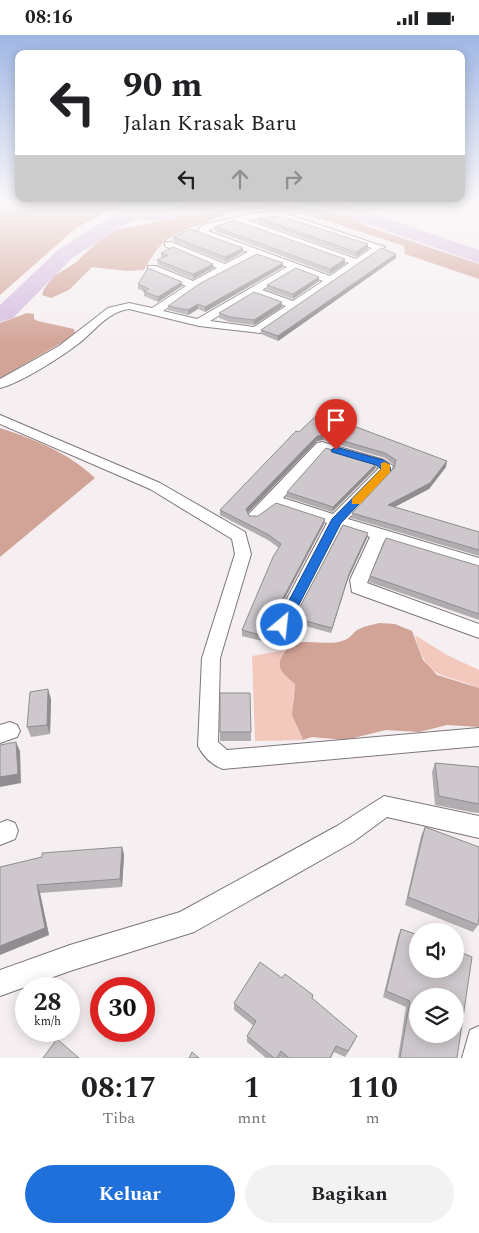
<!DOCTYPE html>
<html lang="id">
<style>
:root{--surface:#fff;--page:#f2f2f2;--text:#202124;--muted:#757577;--accent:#1f70da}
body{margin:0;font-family:Spectral,serif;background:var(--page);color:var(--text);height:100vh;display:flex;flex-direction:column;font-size:19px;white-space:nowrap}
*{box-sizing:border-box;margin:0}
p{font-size:16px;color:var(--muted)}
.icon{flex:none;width:28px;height:28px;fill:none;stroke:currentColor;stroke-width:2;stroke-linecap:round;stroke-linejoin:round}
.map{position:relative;height:1023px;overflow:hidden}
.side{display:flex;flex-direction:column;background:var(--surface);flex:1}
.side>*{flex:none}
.top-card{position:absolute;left:15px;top:15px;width:450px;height:152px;border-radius:10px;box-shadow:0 2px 12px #0003;background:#fff;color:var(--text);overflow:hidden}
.tools{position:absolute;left:409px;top:888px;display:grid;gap:10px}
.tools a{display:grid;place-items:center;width:55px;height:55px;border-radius:50%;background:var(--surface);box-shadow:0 2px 12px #0003;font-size:25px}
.speed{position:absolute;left:15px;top:942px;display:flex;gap:10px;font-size:25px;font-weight:700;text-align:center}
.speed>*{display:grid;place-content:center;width:65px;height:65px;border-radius:50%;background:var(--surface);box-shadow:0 2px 12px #0003;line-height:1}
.speed small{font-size:12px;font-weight:400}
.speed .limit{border:8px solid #d22;background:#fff;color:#111}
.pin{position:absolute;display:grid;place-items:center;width:42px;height:42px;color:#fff;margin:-51px -21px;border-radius:50% 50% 50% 0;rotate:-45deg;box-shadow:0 0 5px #0007}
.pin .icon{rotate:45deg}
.me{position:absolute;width:55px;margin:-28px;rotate:28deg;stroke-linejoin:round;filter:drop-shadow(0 0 4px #0008)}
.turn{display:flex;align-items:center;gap:18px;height:105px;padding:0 25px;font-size:22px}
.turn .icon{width:65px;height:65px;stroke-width:2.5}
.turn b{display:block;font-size:35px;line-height:42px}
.lanes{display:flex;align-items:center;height:48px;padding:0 25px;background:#0003;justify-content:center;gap:25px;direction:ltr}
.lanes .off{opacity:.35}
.eta{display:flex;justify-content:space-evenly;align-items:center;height:85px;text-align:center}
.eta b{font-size:30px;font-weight:700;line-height:35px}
.cta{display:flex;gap:10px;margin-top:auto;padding:10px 25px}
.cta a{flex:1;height:58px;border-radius:30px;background:var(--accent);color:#fff;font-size:20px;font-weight:700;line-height:58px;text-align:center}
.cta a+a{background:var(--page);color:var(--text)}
.status{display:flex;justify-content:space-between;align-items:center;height:35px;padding:0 25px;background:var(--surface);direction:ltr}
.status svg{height:14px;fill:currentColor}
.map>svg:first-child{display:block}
.green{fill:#f3c8bd}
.forest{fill:#d2a397}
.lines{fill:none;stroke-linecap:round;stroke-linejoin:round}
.river{fill:#d5bbe0;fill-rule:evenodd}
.minor-casing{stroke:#7c7678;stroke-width:2}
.minor{fill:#fff;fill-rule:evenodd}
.wall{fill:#b1acb0}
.shaded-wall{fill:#908c90}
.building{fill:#cec8cd;stroke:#908c90;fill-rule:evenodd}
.route{fill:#1f70da;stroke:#14498e}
.slow{fill:#f59e0b}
</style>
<div class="status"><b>08:16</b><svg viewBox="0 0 49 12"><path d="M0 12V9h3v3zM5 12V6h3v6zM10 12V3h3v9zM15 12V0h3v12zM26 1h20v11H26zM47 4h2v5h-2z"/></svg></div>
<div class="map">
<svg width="479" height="1023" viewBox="0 0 479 1023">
<rect width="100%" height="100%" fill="#f6eff1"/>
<!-- green -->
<g class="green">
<path d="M 415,600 L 447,620 L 479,635 L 479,653 C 442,637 427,647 415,600 Z"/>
<path d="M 285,615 C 274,631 284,638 295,649 C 291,670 292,685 303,705 L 255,706 L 252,621 Z"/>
</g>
<!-- forest -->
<g class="forest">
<polygon points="0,169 112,169 130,170 109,175 75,194 0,260"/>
<path d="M 272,169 L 335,175 L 369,192 L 479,229 L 479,244 L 405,219 L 404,211 C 352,195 300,171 244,175 C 232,175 217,184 204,188 C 170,200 162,203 144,235 L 127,236 L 92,232 L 69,255 L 51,263 L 42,260 L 44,254 L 54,241 L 75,228 L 103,202 L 119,194 L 242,171 Z"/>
<polygon points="27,278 34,279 34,284 38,286 74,294 75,300 0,343 0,288"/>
<path d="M 0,393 C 36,405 67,417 95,443 L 0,522 Z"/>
<path d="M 379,588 L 395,589 L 412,596 L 423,625 L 437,640 L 479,653 L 479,692 L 447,690 L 419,697 L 386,695 L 345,705 L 312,702 L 303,705 L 292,680 L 295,649 C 286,641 275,634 282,621 C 294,596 325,614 345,605 C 350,603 353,598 357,595 C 364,591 372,590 379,588 Z"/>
</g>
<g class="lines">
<!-- river -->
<g class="river">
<polygon points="195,169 241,169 239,173 232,175 158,186 133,185 72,223 13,283 0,287 0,270 58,215 122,175 158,174"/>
<polygon points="319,169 345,169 479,215 479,228 321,173"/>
</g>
<!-- minor casing -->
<g class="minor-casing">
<g id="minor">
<path d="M 281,177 L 385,212 L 260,298 L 199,291 L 129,274 C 107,277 95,296 78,309 C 61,322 21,348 0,353 L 0,344 L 59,311 L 108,273 L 129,268 L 152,273 L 186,251 L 148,235 L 148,231 L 156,231 L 193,246 L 217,233 L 165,211 L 165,207 L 171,207 L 225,229 L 248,217 L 201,201 L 198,196 L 202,190 L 255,178 ZM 280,183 L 372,213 L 356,224 L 247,185 ZM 235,187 L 349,228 L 330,241 L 208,196 L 218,190 ZM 257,221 L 287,232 L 197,284 L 163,276 L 198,252 ZM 296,235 L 323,246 L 293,266 L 262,255 ZM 254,260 L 286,271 L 254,292 L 210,286 Z"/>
<path d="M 0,380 L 160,448 L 245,497 L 251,519 L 220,623 L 218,707 L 227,715 L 479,693 L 479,711 L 223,734 C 212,730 203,721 198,711 L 202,623 L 235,519 L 232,504 L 150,454 L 0,389 Z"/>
<path d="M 322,407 L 384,425 L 393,431 L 391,438 L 348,484 L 479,523 L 479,535 L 384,506 L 367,548 L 479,589 L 479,603 L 352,557 L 350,545 L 370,502 L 341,493 L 288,595 L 282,597 L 276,595 L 273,590 L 327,488 L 275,471 C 268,478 261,488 249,485 L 247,481 L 317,408 ZM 325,416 L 379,433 L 333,479 L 283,463 Z"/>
<polygon points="10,687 17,690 20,696 17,702 0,708 0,690"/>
<polygon points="384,761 479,781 479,803 387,782 353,807 194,897 70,936 0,961 0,935 70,910 180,877 337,791"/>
<polygon points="7,785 15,788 18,796 15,804 0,810 0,788"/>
<polygon points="479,991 479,1023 462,1023 470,995"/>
</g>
</g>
<!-- minor -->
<use href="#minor" class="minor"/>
</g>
<!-- wall -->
<g class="wall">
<polygon points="258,183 368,209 368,214 356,222 258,187"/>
<polygon points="215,192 345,224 345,229 330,239 215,196"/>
<polygon points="173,202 243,213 243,217 225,227 173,206"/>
<polygon points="161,218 213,233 193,244 158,230 157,225 163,223 161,222"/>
<polygon points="396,219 396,223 278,306 261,299 261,295"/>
<polygon points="283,232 205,277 198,274 188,280 168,275 168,271"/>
<polygon points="319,242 319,246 293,264 266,255 267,250"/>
<polygon points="182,247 182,251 158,267 144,261 144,256 138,254 138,249"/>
<polygon points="282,272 254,290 230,287 219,283 219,278"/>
<polygon points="319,378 446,432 429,454 394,472 479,497 479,521 351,483 352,478 394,433 394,430 385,423 323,405 317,406 247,478 249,481 325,484 324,489 273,586 275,591 275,596 270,608 242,601 242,595 279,513 268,505 220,480 220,475"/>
<polygon points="375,434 332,477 286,462 287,457"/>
<polygon points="367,503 348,544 331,598 294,588 294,583"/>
<polygon points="479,531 479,585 369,547 370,541"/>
<polygon points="51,664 50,699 31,702 27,692"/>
<rect x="220" y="697" width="31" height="9"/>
<polygon points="435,728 479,732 479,778 471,777 435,770 432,737"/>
<polygon points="425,792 478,890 473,897 405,870 421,801"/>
<polygon points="122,812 124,820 122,852 40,858 49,900 0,832"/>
<polygon points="401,894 457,1023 398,1023 406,972 383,962 398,901"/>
<polygon points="282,943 313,960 312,963 354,1007 345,1022 334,1017 331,1023 282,1023 280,1022 280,1023 266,1023 247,1007 247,1001 254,991 234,975 234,968"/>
</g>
<!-- shaded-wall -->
<g class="shaded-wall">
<polygon points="368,209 368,214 356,222 356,217"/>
<polygon points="243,213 243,217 225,227 225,222"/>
<polygon points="396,219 396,223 278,306 278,301"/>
<polygon points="345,224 345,229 330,239 330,234"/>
<polygon points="283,228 283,232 205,277 205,272"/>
<polygon points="213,229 213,233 193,244 193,239"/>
<polygon points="319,242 319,246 293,264 293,259"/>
<polygon points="182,247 182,251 158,267 158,262"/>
<polygon points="282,267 282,272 254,290 254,285"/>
<polygon points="198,269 198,274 188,280 188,275"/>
<polygon points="323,400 323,405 317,406 246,480 246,474 317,401"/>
<polygon points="447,426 446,432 429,454 387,476 388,470"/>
<polygon points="376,429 375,434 332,477 333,472"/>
<polygon points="325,484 324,489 271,589 272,584"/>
<polygon points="368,498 367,503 348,544 331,598 332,593 349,539"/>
<polygon points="275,591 275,596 270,608 271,603"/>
<polygon points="48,654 51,664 50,699 47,690"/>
<polygon points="16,707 20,716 21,748 0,752 0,742"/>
<polygon points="122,812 124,820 122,852 120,844"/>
<polygon points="37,850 40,858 49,900 0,920 0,911"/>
<polygon points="357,1001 354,1007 345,1022 348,1016"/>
</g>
<!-- building -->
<g class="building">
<polygon points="280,181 368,209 356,217 258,183"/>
<polygon points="234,185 345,224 330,234 215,192"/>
<polygon points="190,194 243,213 225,222 173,202"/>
<polygon points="173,212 213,229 193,239 157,225 168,220 161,218"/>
<polygon points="381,213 396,219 278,301 261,295"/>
<polygon points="257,219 283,228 205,272 198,269 188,275 168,271 199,249"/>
<polygon points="148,233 182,247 158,262 143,256 149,254 138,249"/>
<polygon points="296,233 319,242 293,259 267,250"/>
<polygon points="254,257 282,267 254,285 230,282 219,278"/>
<polygon points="319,378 447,426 430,448 388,470 479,497 479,515 352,478 394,433 396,425 385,418 323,400 317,401 246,474 249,481 258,481 276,468 325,484 272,584 275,591 271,603 242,595 273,522 281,509 269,500 220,475 296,396 299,397"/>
<polygon points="326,413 376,429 333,472 287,457"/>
<polygon points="343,490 368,498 349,539 332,593 294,583"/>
<polygon points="386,503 479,531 479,579 370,541"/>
<polygon points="48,654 47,690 27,692 30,657"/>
<polygon points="220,658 250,658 251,697 220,697"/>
<polygon points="16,707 18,739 0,742 0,710"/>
<polygon points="435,728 479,732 479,769 439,761"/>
<polygon points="425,792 479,812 479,882 478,890 408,862"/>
<polygon points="122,812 120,844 37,850 45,893 0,911 0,832 42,822 42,818"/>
<path d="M 401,894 L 418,900 L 418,934 L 455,934 L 455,915 L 472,922 L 457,1023 L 400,1023 L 410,966 L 386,956 ZM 418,961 L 455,961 L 455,999 L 418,999 Z"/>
<polygon points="260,927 282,943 285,939 313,960 312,963 357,1001 348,1016 336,1011 330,1023 289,1023 281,1016 277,1023 274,1023 247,1001 256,986 234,968"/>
<polygon points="57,1004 79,1023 43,1023"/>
<polygon points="192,1017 199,1023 189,1023"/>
</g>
<!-- sky -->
<linearGradient id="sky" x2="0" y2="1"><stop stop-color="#a0b7e5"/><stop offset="0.54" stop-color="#fbf8f9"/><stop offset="1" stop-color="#fbf8f9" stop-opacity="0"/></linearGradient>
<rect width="479" height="312" fill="url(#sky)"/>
<!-- route -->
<polygon class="route" points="336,412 383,425 389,429 391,435 341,488 287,593 282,594 276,590 332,484 381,434 376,430 332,417 331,415"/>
<!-- slow -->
<polygon class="slow" points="385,427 390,430 390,437 360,469 352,469 352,464 381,434 381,428"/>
</svg>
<div class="tools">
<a><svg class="icon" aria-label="sound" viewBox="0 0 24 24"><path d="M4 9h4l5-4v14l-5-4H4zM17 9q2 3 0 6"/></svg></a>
<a><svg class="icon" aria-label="layers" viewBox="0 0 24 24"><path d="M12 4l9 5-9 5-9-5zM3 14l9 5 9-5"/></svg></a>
</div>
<div class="speed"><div>28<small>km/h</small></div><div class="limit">30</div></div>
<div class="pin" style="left:336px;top:415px;background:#d93025"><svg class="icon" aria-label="arrive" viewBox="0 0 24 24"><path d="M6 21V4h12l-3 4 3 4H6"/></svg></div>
<svg class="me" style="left:282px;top:590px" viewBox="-20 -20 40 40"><circle r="17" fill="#1f70da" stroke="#fff" stroke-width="3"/><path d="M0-11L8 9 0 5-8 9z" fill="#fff"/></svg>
<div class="top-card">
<div class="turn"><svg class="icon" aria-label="left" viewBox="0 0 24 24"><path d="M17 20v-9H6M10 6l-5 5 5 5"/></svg><div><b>90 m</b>Jalan Krasak Baru</div></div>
<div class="lanes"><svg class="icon" aria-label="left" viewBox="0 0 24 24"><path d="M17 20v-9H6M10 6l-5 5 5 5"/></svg><svg class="icon off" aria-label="ahead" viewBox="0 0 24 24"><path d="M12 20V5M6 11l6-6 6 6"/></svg><svg class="icon off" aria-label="right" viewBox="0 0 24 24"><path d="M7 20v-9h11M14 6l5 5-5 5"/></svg></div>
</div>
</div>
<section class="side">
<div class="eta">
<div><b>08:17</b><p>Tiba</p></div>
<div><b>1</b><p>mnt</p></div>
<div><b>110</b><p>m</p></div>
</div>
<div class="cta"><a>Keluar</a><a>Bagikan</a></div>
</section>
